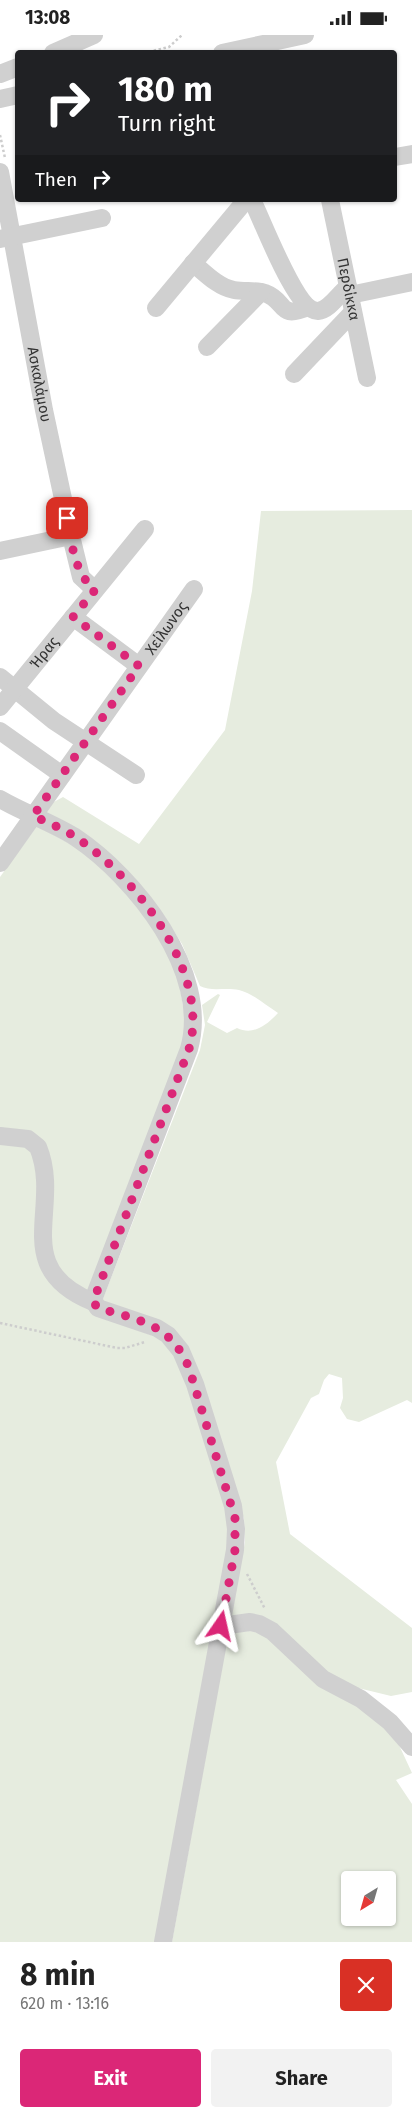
<!DOCTYPE html>
<meta charset="utf-8">
<style>
:root{--surface:#fff;--page:#f2f2f2;--text:#222;--muted:#767676;--accent:#db2777}
body{margin:0;font-family:"Fira Sans",sans-serif;background:var(--page);color:var(--text);height:100vh;display:flex;flex-direction:column;font-size:19px;white-space:nowrap}
*{box-sizing:border-box;margin:0}
p{font-size:16px;color:var(--muted)}
.icon{flex:none;width:28px;height:28px;fill:none;stroke:currentColor;stroke-width:2;stroke-linecap:round;stroke-linejoin:round}
.map{position:relative;height:1907px;overflow:hidden}
.details{display:flex;flex-direction:column;background:var(--surface);flex:1}
.details>*{flex:none}
.banner{position:absolute;left:15px;top:15px;width:382px;height:152px;border-radius:5px;box-shadow:0 1px 4px #0004;background:#202124;color:#fff;overflow:hidden}
.needle{width:32px;rotate:217deg}
.fabs{position:absolute;left:341px;top:1836px;display:grid;gap:10px}
.fabs a{display:grid;place-items:center;width:55px;height:55px;border-radius:5px;background:var(--surface);box-shadow:0 1px 4px #0004;font-size:25px}
.pin{position:absolute;display:grid;place-items:center;width:42px;height:42px;color:#fff;margin:-21px;border-radius:10px;box-shadow:0 2px 8px #0006}
.me{position:absolute;width:55px;margin:-28px;rotate:11deg;stroke-linejoin:round;filter:drop-shadow(0 0 4px #0008)}
.turn{display:flex;align-items:center;gap:18px;height:105px;padding:0 20px;font-size:22px}
.turn .icon{width:65px;height:65px;stroke-width:2.5}
.turn b{display:block;font-size:35px;line-height:42px}
.then{display:flex;align-items:center;height:48px;padding:0 20px;background:#0003;gap:10px;font-size:19px}
.round{display:grid;place-items:center;flex:none;width:52px;height:52px;border-radius:5px;background:var(--page)}
.summary{display:flex;align-items:center;justify-content:space-between;height:85px;padding:0 20px}
h1{font-size:30px;font-weight:700;line-height:38px}
.cta{display:flex;gap:10px;margin-top:auto;padding:10px 20px}
.cta a{flex:1;height:58px;border-radius:5px;background:var(--accent);color:#fff;font-size:20px;font-weight:700;line-height:58px;text-align:center}
.cta a+a{background:var(--page);color:var(--text)}
.status{display:flex;justify-content:space-between;align-items:center;height:35px;padding:0 25px;background:var(--surface);direction:ltr}
.status svg{height:14px;fill:currentColor}
.map>svg:first-child{display:block}
.green{fill:#e6ecdf;fill-rule:evenodd}
.lines{fill:none;stroke-linecap:round;stroke-linejoin:round}
.path{stroke:#cdcdcd;stroke-width:2.5;stroke-dasharray:2.5 2.5;stroke-linecap:butt}
.minor{stroke:#d0d0d0;stroke-width:18}
.route{stroke:#db2777;stroke-width:9;stroke-dasharray:0 16.2}
.labels{text-anchor:middle;stroke-width:5;stroke-linejoin:round;paint-order:stroke}
.street-label{font-size:15px;fill:#333;stroke:#fff}
</style>
<div class="status"><b>13:08</b><svg viewBox="0 0 49 12"><path d="M0 12V9h3v3zM5 12V6h3v6zM10 12V3h3v9zM15 12V0h3v12zM26 1h20v11H26zM47 4h2v5h-2z"/></svg></div>
<div class="map">
<svg width="412" height="1907" viewBox="0 0 412 1907">
<rect width="100%" height="100%" fill="#fff"/>
<!-- green -->
<g class="green">
<path d="M 412,475 L 412,1368 L 407,1365 L 359,1387 L 347,1384 L 340,1373 L 343,1363 L 342,1343 L 329,1339 L 324,1345 L 319,1359 L 311,1363 L 276,1427 L 290,1499 L 412,1593 L 412,1657 L 391,1661 L 350,1651 L 231,1581 L 245,1507 L 244,1484 L 194,1325 L 187,1310 L 176,1297 L 102,1266 L 200,1015 L 205,990 L 202,970 L 218,959 L 220,960 L 207,987 L 227,998 L 237,993 C 253,1001 267,990 278,978 C 265,970 254,959 239,955 C 226,952 211,957 200,951 L 182,909 L 165,882 L 45,778 L 52,768 L 63,762 L 139,809 L 225,695 L 252,556 L 261,476 Z"/>
<polygon points="37,791 76,812 118,847 159,899 178,940 187,996 86,1272 93,1279 159,1303 180,1327 224,1460 231,1502 158,1907 0,1907 0,842"/>
<path d="M 249,1596 L 262,1597 L 369,1676 L 399,1710 L 412,1738 L 396,1745 L 412,1769 L 412,1907 L 172,1907 L 227,1604 L 237,1597 ZM 350,1845 L 388,1845 L 388,1882 L 350,1882 Z"/>
</g>
<g class="lines">
<!-- path -->
<g class="path">
<polyline points="144,18 169,12 182,0"/>
<polyline points="0,100 5,123"/>
<polyline points="0,1288 117,1313 125,1313 145,1307"/>
<polyline points="247,1539 265,1574"/>
</g>
<!-- minor -->
<g class="minor">
<polyline points="53,18 94,0"/>
<polyline points="222,18 305,0"/>
<polyline points="0,39 18,32"/>
<polyline points="0,64 18,60"/>
<polyline points="395,122 412,119"/>
<path id="s1" d="M 0,137 L 44,375 L 71,501 L 81,542 L 95,555"/>
<path d="M 252,165 C 262,184 296,277 318,276 C 330,275 339,258 348,252"/>
<path id="s2" d="M 330,165 L 367,343"/>
<polyline points="0,204 102,183"/>
<path d="M 193,228 C 205,238 218,252 234,255 C 244,257 256,255 265,258 C 287,266 278,285 308,272"/>
<polyline points="350,260 412,247"/>
<polyline points="156,273 246,165"/>
<polyline points="207,312 261,257"/>
<polyline points="294,339 353,277"/>
<polyline points="0,516 71,501"/>
<polyline points="73,582 139,631"/>
<polyline points="0,642 54,686 136,740"/>
<path id="s3" d="M 0,672 L 145,494"/>
<polyline points="0,696 62,740"/>
<path d="M 0,764 C 24,778 51,787 75,802 C 135,842 211,937 189,1014 L 93,1265 L 98,1273 L 157,1293 L 168,1300 L 181,1316 L 195,1349 L 233,1471 L 236,1494 L 235,1515 L 163,1907"/>
<path id="s4" d="M 0,828 L 194,554"/>
<path d="M 0,1101 L 28,1104 L 38,1112 C 63,1173 8,1232 93,1267"/>
<polyline points="221,1591 250,1587 259,1589 272,1596 323,1644 361,1664 390,1687 412,1712"/>
</g>
</g>
<g class="lines">
<!-- route -->
<path class="route" d="M 67,483 C 72,509 74,538 95,555 L 73,582 L 139,631 L 33,781 C 47,787 61,793 74,801 C 135,841 211,937 189,1014 L 93,1267 L 98,1273 C 139,1285 171,1289 189,1333 L 235,1483 L 235,1515 L 221,1591"/>
</g>
<g class="labels">
<!-- street labels -->
<g class="street-label">
<text dy="5" stroke="none"><textPath href="#s2" startOffset="91">Περδίκκα</textPath></text>
<text dy="5" stroke="none"><textPath href="#s1" startOffset="216">Ασκαλάμου</textPath></text>
<text dy="5" stroke="none"><textPath href="#s4" startOffset="288">Χείλωνος</textPath></text>
<text dy="5" stroke="none"><textPath href="#s3" startOffset="70">Ήρας</textPath></text>
</g>
</g>
</svg>
<div class="fabs">
<a><svg class="needle" viewBox="-14 -14 28 28"><path d="M0-13l5 13h-10z" fill="#e53935"/><path d="M0 13l5-13h-10z" fill="#767676"/></svg></a>
</div>
<div class="pin" style="left:67px;top:483px;background:#d93025"><svg class="icon" aria-label="arrive" viewBox="0 0 24 24"><path d="M6 21V4h12l-3 4 3 4H6"/></svg></div>
<svg class="me" style="left:221px;top:1591px" viewBox="-20 -20 40 40"><path d="M0-17L14 15 0 8-14 15z" fill="#db2777" stroke="#fff" stroke-width="4"/></svg>
<div class="banner">
<div class="turn"><svg class="icon" aria-label="right" viewBox="0 0 24 24"><path d="M7 20v-9h11M14 6l5 5-5 5"/></svg><div><b>180 m</b>Turn right</div></div>
<div class="then">Then<svg class="icon" aria-label="right" viewBox="0 0 24 24"><path d="M7 20v-9h11M14 6l5 5-5 5"/></svg></div>
</div>
</div>
<section class="details">
<div class="summary"><div><h1>8 min</h1><p>620 m · 13:16</p></div><a class="round" style="background:#d93025;color:#fff"><svg class="icon" aria-label="close" viewBox="0 0 24 24"><path d="M6 6l12 12M18 6L6 18"/></svg></a></div>
<div class="cta"><a>Exit</a><a>Share</a></div>
</section>
